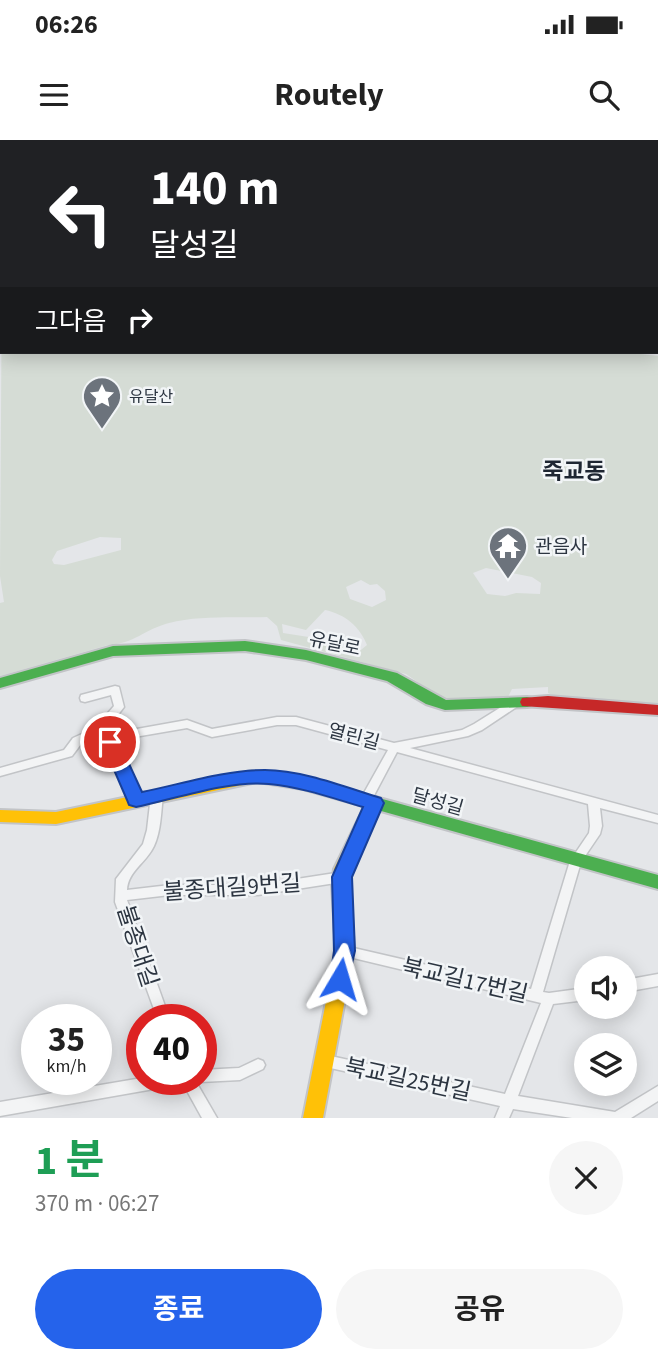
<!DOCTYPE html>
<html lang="ko">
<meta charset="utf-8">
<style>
:root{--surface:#fff;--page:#f6f6f6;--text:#222;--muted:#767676;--accent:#2563eb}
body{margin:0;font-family:"Source Sans 3","Noto Sans KR",sans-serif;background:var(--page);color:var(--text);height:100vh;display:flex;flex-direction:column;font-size:26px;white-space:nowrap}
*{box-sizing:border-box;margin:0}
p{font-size:23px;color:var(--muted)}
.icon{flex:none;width:38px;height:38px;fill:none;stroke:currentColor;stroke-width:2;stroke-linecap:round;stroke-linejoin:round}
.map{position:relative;height:978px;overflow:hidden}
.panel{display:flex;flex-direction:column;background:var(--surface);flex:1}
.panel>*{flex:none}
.guide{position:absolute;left:0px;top:0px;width:658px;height:214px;box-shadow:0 4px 18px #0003;background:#202124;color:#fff;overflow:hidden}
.controls{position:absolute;left:574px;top:816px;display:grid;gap:14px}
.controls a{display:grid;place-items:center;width:63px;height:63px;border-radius:50%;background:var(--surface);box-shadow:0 4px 18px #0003;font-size:35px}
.speed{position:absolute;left:21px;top:864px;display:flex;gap:14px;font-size:35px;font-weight:700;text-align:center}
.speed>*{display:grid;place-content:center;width:91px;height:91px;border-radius:50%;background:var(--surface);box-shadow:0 4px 18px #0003;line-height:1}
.speed small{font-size:18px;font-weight:400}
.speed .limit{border:10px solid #d22;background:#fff;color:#111}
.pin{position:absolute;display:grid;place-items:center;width:60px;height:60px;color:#fff;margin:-30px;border:4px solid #fff;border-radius:50%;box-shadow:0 2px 7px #0007}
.me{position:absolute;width:77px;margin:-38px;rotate:7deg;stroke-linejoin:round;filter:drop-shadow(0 0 5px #0008)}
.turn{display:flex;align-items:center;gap:24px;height:147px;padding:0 35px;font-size:32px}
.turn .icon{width:91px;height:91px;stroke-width:2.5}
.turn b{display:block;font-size:49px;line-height:60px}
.then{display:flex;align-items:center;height:66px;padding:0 35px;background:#0003;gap:14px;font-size:26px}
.round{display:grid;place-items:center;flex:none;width:74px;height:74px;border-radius:37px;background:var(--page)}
.overview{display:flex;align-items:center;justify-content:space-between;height:119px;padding:0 35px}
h1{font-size:42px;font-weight:700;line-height:52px;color:#1e9e55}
.cta{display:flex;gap:14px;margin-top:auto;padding:14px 35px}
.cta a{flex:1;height:80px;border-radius:42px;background:var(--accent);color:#fff;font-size:28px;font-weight:700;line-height:80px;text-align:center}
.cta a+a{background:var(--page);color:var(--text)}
.status{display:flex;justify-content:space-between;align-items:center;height:49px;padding:0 35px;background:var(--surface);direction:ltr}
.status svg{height:19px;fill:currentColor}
header{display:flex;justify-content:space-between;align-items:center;height:91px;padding:0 35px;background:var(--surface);font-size:32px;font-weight:700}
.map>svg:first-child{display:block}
.green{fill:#d5dcd5;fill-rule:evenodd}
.water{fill:#b5c4d1}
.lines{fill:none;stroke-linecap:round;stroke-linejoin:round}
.street-casing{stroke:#c2c4c7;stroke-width:3}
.fast-casing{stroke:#c2c4c7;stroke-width:4}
.slow-casing{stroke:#c2c4c7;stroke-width:4}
.jam-casing{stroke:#c2c4c7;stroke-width:4}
.street{fill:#f3f4f5;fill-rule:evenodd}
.fast{fill:#4caf50;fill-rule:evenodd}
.slow{fill:#ffc107;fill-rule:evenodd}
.jam{fill:#c62828;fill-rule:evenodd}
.wall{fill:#afb1b4}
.shaded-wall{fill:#8f9092}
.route{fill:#2563eb;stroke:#184099;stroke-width:2}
.labels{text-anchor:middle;stroke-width:5;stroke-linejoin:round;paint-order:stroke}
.far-poi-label{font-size:16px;fill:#2c3541;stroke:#f2f5f7;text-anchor:start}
.poi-label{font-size:19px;fill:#2c3541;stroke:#f2f5f7;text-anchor:start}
.street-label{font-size:19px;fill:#2c3541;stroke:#f2f5f7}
.quarter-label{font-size:23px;font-weight:bold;fill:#1e2632;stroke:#f2f5f7}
.near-street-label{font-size:23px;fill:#2c3541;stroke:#f2f5f7}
</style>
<div class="status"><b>06:26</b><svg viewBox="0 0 49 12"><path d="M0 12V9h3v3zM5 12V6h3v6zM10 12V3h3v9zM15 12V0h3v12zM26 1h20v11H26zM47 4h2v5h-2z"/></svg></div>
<header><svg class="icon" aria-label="menu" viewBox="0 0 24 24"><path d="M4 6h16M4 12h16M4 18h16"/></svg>Routely<svg class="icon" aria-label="search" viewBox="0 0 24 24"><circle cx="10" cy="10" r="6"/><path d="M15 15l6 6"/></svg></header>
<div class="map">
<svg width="658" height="978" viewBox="0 0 658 978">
<rect width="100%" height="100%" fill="#e4e6e9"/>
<!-- green -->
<path class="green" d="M 2,118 L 2,212 L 624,212 L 658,216 L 658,569 L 557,557 L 548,553 L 548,547 L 512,549 L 508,557 L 442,559 L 406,534 L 281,500 L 277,486 L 267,477 C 236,478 199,475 169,483 C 145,489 134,504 108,505 L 0,536 L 0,463 L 4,462 L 0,436 ZM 100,397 L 121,398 L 121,410 L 64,425 L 54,424 L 52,420 L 57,411 ZM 486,428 L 532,437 L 541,443 L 540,454 L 516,453 L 505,456 L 487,454 L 473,433 ZM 361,440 L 370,445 L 377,444 L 385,451 L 386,460 L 372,467 L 350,459 L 346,447 ZM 325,470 C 345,474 360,487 367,505 L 356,514 L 328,500 L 283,493 L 282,484 L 306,490 Z"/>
<!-- water -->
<polygon class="water" points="0,0 490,0 2,2 2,47"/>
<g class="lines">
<!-- street casing -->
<g class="street-casing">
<g id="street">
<polygon points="506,0 517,0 513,2 502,2"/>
<rect x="656" y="2" width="2" height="4"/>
<rect x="656" y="10" width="2" height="4"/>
<rect x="656" y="21" width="2" height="4"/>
<rect x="0" y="46" width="2" height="4"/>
<rect x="656" y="90" width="2" height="4"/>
<polygon points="115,546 119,547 124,567 103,594 81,604 72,616 0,636 0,628 64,610 73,598 95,588 114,566 111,555 85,562 81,561 80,558 81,555"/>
<polygon points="514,559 518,560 519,563 518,566 482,590 468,596 410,608 658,675 658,683 600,668 602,686 600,694 581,722 543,852 549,853 586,848 586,860 553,864 518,956 615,972 658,946 658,961 631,978 572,978 513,969 509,978 495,978 500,966 326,927 321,925 319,921 321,917 326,915 505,954 541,863 345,816 341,815 339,811 341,807 345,806 531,849 570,721 589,693 590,686 588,664 397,612 370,663 366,664 362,663 360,660 388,610 296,585 277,585 212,597 187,588 123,599 116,603 142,660 140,663 136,664 132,663 130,660 105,602 106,599 120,592 187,580 212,589 277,577 296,577 394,603 462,590 474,584"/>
<path d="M 157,651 L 161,652 L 163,655 C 161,672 161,691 154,706 C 146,723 128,731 127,750 L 170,745 L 258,745 L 342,732 L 346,734 L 348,737 L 346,740 L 342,742 L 258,755 L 170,755 L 127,760 L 170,880 L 158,880 L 115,762 L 116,739 L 143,704 L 147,690 L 151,655 L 153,652 Z"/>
<polygon points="658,834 658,846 625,852 625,840"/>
<polygon points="258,919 263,921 265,925 263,929 240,940 201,942 196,940 201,940 201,930 239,928"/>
<polygon points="142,938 142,940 178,940 176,945 171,946 0,976 0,962"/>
<polygon points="181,940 195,940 217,978 202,978"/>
</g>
</g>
<!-- fast casing -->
<g class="fast-casing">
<g id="fast">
<polygon points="245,501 306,510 397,533 446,560 527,557 532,558 534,562 532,566 527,567 445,570 426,564 387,541 306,520 245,511 113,516 0,548 0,538 113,506"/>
<polygon points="264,632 303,637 658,735 658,749 303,649 258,642 256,638 258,634"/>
</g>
</g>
<!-- slow casing -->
<g class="slow-casing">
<g id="slow">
<rect x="656" y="100" width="2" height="6"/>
<rect x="656" y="175" width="2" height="8"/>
<polygon points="252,631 270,634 272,638 270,642 252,643 56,684 0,682 0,670 56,672"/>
<polygon points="374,657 380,659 382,663 352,729 350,745 354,811 323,978 303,978 336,811 332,745 334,729 368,659"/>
</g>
</g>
<!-- jam casing -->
<g class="jam-casing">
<g id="jam">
<rect x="0" y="71" width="2" height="6"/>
<polygon points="658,141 658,149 656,150 656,142"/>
<polygon points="548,556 658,565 658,575 522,566 520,562 522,558"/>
</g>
</g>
<!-- street -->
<use href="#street" class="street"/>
<!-- fast -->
<use href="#fast" class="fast"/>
<!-- slow -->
<use href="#slow" class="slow"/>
<!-- jam -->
<use href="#jam" class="jam"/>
</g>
<!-- wall -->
<polygon class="wall" points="656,62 658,63 658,86 656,87"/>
<!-- shaded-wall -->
<polygon class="shaded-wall" points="578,0 608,0 599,2 578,2"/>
<!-- route -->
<path class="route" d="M 110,595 L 117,597 L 119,602 L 142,652 C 182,644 224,630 265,630 C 302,630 345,647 381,658 L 384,663 L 352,737 L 355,811 L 347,845 L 340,848 L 333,845 L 330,839 L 334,811 L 332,737 L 363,667 C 332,658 301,647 269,644 C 229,640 175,659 136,667 L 129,665 L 127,660 L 102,602 L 104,597 Z"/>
<!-- icons -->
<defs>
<g id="sight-pin" transform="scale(2.0125)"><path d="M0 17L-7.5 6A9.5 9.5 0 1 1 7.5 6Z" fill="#6c737c" stroke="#f2f5f7"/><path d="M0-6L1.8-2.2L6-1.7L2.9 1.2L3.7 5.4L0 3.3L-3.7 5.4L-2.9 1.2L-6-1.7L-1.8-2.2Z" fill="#fff"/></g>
<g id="temple-pin" transform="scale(2.0125)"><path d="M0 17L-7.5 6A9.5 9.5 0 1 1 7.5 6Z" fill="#6c737c" stroke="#f2f5f7"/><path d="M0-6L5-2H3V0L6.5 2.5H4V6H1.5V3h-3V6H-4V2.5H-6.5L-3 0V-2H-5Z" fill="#fff"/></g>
</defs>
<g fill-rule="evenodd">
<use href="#sight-pin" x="102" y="256"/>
<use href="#temple-pin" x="508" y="406"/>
</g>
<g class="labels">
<!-- far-poi labels -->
<g class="far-poi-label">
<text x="129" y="262">유달산</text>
</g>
<!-- poi labels -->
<g class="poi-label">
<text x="535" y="413">관음사</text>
</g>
<!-- street labels -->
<g class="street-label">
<text transform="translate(335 503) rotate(12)" y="7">유달로</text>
<text transform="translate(354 596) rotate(15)" y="7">열린길</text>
<text transform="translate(438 661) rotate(16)" y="7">달성길</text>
</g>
<!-- quarter labels -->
<g class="quarter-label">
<text x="574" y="339">죽교동</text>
</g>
<!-- near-street labels -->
<g class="near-street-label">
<text transform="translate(232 747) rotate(-4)" y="8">불종대길9번길</text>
<text transform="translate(138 806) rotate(72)" y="8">불종대길</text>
<text transform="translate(465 840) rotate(13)" y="8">북교길17번길</text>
<text transform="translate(408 939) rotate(12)" y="8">북교길25번길</text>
</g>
</g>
</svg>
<div class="controls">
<a><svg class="icon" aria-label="sound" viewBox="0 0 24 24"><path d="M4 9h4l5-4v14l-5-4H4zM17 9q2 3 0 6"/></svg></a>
<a><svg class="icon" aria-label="layers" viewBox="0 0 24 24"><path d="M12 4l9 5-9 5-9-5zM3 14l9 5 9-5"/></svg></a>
</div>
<div class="speed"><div>35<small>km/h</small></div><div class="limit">40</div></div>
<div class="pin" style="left:110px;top:602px;background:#d93025"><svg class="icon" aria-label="arrive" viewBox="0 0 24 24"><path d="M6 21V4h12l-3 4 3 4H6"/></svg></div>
<svg class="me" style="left:340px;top:839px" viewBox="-20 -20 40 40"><path d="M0-17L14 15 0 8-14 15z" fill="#2563eb" stroke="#fff" stroke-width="4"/></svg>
<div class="guide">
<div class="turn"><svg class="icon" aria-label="left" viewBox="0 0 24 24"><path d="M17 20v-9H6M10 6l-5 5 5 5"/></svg><div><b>140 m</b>달성길</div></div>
<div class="then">그다음<svg class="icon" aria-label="right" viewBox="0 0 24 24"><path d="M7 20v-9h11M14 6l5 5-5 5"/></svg></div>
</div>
</div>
<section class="panel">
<div class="overview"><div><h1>1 분</h1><p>370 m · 06:27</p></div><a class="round"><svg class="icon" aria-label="close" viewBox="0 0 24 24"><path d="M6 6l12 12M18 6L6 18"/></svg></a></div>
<div class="cta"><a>종료</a><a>공유</a></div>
</section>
